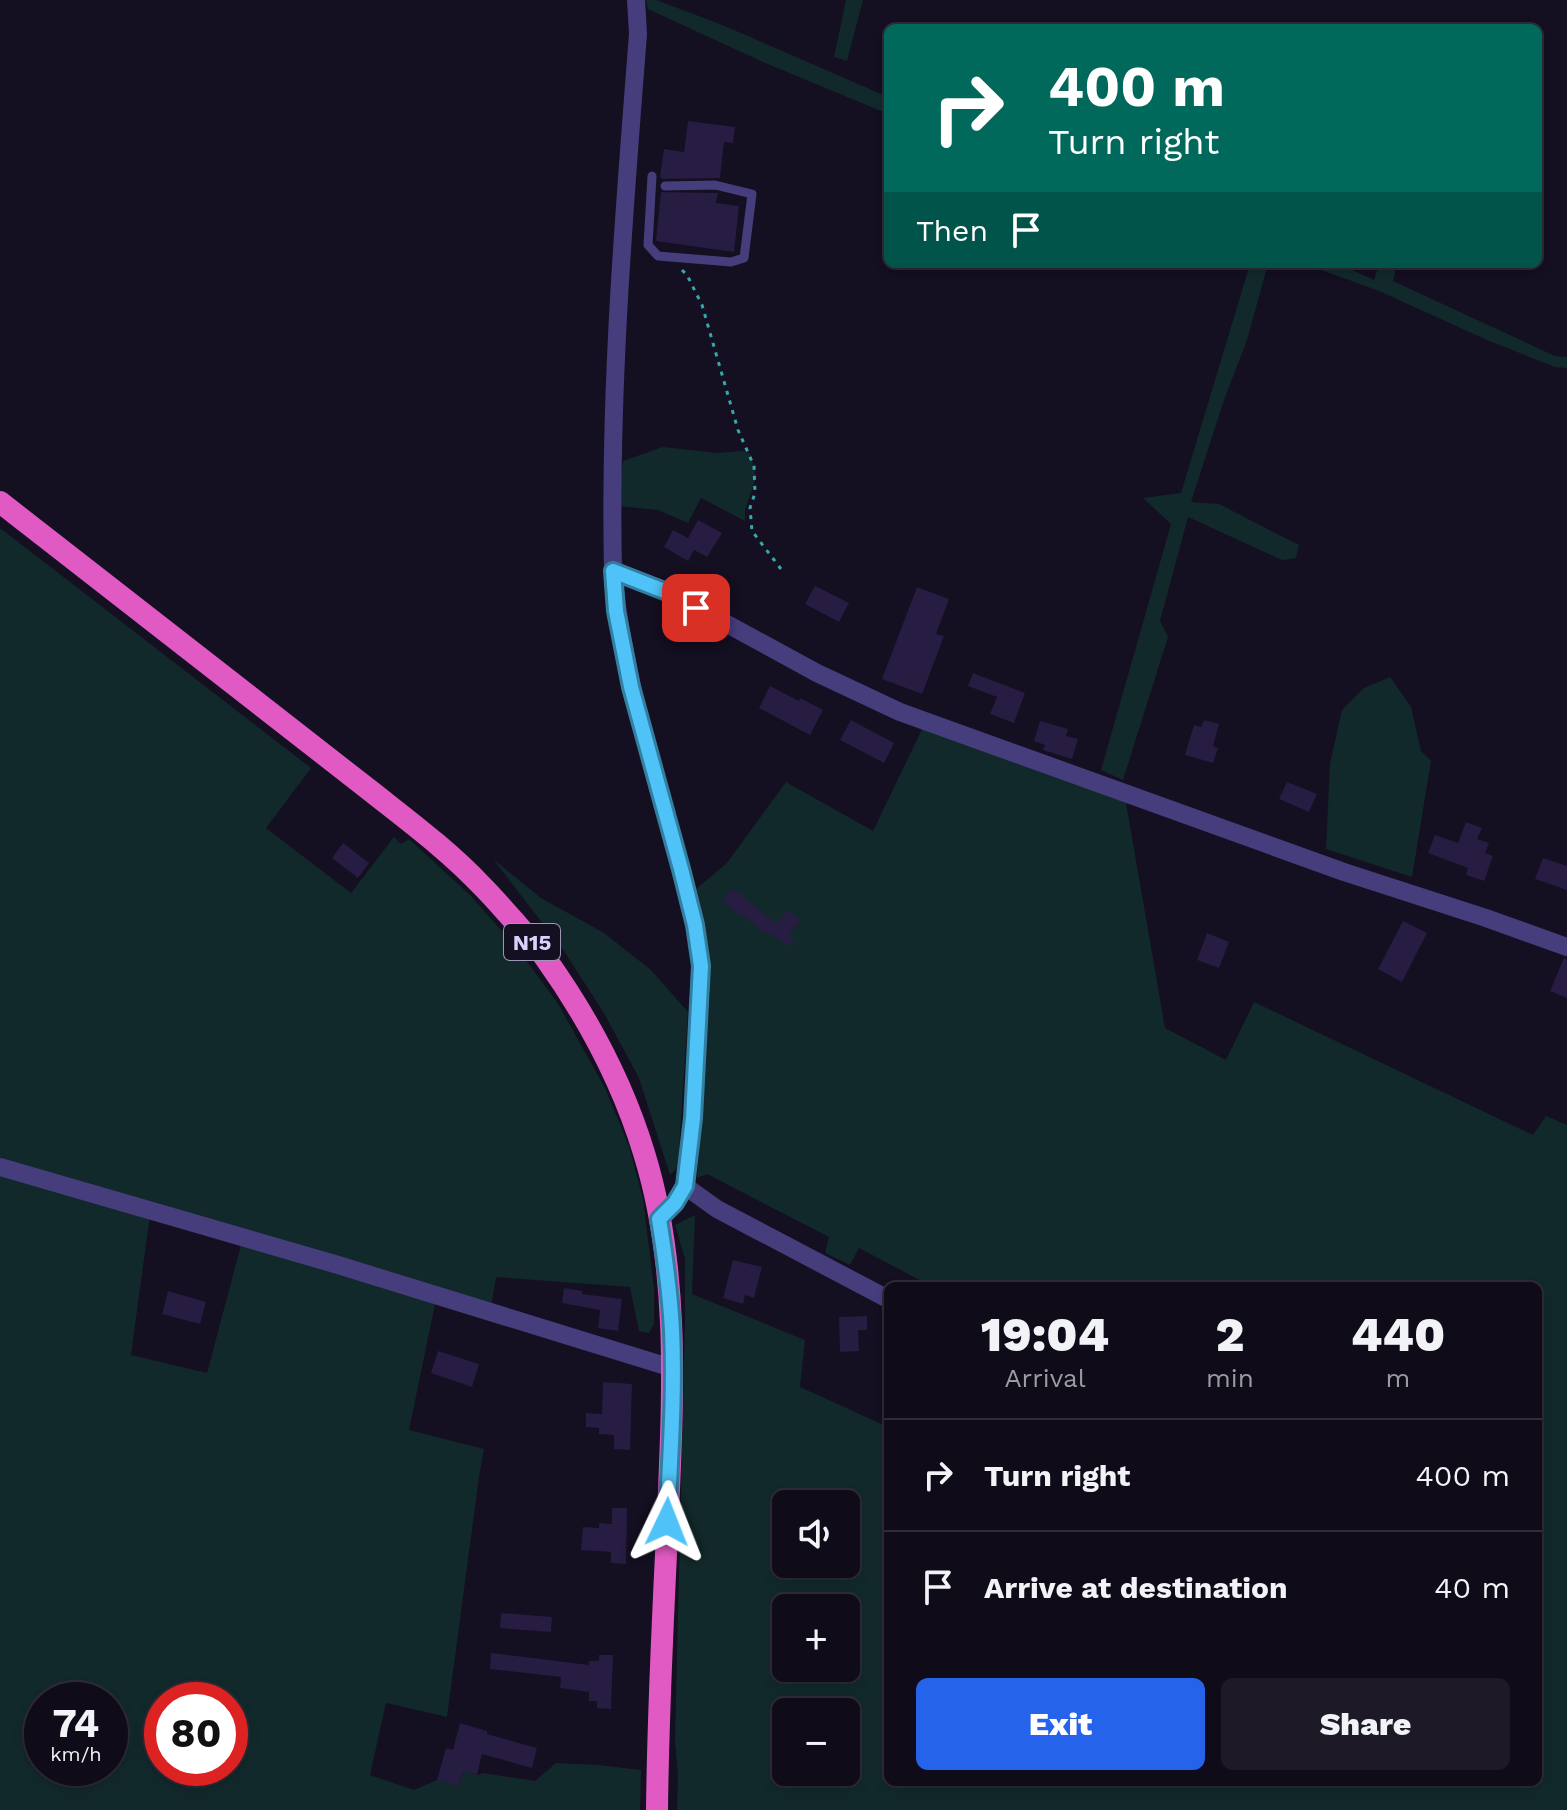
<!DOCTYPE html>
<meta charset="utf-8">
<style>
:root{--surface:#0f0b19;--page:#1d1926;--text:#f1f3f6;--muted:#9b9ba2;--line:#2f2b38;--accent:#2563eb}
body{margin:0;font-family:"Work Sans",sans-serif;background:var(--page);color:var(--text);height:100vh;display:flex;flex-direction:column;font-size:30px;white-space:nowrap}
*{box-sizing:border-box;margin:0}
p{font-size:26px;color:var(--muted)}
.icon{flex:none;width:44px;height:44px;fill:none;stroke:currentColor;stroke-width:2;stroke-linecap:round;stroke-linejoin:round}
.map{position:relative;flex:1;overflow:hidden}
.drawer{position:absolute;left:884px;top:1282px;width:658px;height:504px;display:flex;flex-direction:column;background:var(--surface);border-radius:12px;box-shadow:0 4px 12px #0003,0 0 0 2px var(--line)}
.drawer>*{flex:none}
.banner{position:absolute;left:884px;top:24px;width:658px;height:244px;border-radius:12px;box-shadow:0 4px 12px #0003,0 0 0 2px var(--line);background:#00695c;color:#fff;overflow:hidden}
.tools{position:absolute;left:772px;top:1490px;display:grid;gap:16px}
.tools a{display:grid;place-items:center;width:88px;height:88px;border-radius:12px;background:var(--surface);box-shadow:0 4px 12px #0003,0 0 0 2px var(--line);font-size:40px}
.speed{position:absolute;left:24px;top:1682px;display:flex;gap:16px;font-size:40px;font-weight:700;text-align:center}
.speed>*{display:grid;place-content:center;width:104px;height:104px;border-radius:50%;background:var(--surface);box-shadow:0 4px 12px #0003,0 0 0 2px var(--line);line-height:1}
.speed small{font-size:20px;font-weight:400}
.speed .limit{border:12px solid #d22;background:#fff;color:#111}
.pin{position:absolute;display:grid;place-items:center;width:68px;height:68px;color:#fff;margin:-34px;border-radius:16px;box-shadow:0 4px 12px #0006}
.me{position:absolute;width:88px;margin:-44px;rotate:2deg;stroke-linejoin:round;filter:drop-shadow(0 0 6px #0008)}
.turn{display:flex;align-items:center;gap:28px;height:168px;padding:0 32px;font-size:36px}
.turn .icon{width:104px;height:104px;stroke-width:2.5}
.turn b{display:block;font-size:56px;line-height:68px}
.then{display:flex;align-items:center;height:76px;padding:0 32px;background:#0003;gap:16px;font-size:30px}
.eta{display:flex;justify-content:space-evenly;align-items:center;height:136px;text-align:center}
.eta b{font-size:48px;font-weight:800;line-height:56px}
.primary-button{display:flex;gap:16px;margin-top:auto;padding:16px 32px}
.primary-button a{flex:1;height:92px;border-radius:12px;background:var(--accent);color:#fff;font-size:32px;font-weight:800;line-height:92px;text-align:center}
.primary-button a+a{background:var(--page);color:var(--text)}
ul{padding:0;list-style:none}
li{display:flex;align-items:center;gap:24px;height:112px;padding:0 32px;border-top:2px solid var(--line)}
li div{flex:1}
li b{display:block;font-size:30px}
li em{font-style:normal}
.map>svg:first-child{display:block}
.green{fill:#12292b;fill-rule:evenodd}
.building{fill:#271c41}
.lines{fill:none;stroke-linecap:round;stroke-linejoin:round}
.path{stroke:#36a7ac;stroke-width:3;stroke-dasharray:4 6;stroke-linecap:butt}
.service{stroke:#463d7d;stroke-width:9}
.minor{stroke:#463d7d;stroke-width:18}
.trunk{stroke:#e15ac3;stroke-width:22}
.route-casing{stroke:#337fa1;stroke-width:20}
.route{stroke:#4fc3f7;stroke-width:14}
.labels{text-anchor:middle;stroke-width:8;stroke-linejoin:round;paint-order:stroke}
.shield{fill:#140f21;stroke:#9f97ba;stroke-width:2}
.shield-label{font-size:22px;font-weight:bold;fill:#dbd1fc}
</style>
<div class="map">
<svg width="1567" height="1810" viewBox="0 0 1567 1810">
<rect width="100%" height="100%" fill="#140f21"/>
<!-- green -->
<g class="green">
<polygon points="646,0 656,0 720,24 888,97 888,114 763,62 648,9"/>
<polygon points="846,0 863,0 847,61 834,57"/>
<polygon points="1250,264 1268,264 1247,340 1224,400 1191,502 1219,504 1299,545 1296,558 1282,560 1188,517 1160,621 1168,637 1123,780 1101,770 1171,524 1143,498 1181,493"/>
<polygon points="1305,264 1339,264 1374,280 1379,264 1397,264 1393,281 1555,356 1567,357 1567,368 1555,367 1487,340 1379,291"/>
<polygon points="663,447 717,453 742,451 751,454 756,478 745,510 745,521 701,498 688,523 658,510 619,506 623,461"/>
<polygon points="0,528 311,768 266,828 351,893 394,837 401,844 409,839 470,895 516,947 557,1002 605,1088 629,1146 643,1199 654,1288 654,1324 649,1333 639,1331 630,1287 496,1277 491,1307 226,1224 0,1158"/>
<polygon points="1390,677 1411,707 1421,751 1431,761 1412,877 1326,849 1330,763 1342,710 1364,688"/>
<path d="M 925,723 L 1125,797 L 1165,1028 L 1226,1060 L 1254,1002 L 1533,1135 L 1546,1116 L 1567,1125 L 1567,1810 L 677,1810 L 678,1774 L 675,1741 L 685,1320 L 685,1259 L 675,1225 L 695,1215 L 692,1294 L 805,1340 L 800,1387 L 888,1427 L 888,1782 L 1538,1782 L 1538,1286 L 931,1286 L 859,1248 L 850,1265 L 825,1253 L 829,1237 L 707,1174 L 697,1178 L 710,994 L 696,889 L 727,863 L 786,782 L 873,831 ZM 786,1504 L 846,1504 L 846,1564 L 786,1564 ZM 786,1608 L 846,1608 L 846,1668 L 786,1668 ZM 786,1712 L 846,1712 L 846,1772 L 786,1772 Z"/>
<polygon points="493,859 541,898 604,933 651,970 688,1012 678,1167 670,1175 639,1078 605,1015 564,951"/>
<path d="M 0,1173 L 150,1215 L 131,1355 L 207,1373 L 241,1245 L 435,1304 L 409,1430 L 484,1449 L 479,1477 L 447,1717 L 386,1703 L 370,1775 L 414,1790 L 437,1780 L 459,1786 L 463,1771 L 477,1775 L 483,1773 L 535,1781 L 556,1763 L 598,1765 L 641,1770 L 640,1810 L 0,1810 ZM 42,1700 L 110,1700 L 110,1768 L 42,1768 ZM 162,1700 L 230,1700 L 230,1768 L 162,1768 Z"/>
</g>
<!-- building -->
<g class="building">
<polygon points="688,121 735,127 733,143 724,142 720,178 663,179 660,177 664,149 684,152"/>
<polygon points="661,192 714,193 718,193 716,203 739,206 734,252 656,241"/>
<polygon points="698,520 722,533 707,557 694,550 688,561 664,547 673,530 688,538"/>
<polygon points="815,586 849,603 839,622 805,604"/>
<polygon points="917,587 949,599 936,634 944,636 922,694 882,679"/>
<polygon points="973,673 1025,693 1014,723 990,714 997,697 968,686"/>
<polygon points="770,686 799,701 800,698 823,710 810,735 759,708"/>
<polygon points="851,720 894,743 884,763 840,740"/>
<polygon points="1204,720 1219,724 1213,746 1218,748 1213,763 1185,755 1194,725 1201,727"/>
<polygon points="1040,721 1068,729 1066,736 1078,739 1072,759 1043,750 1045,745 1034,741"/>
<polygon points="1287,782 1317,794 1309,812 1279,799"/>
<polygon points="1466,822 1482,828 1477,839 1489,843 1485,853 1493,856 1484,881 1466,875 1468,868 1428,853 1435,835 1458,843"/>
<polygon points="343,843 369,863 358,878 332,858"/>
<polygon points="1543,858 1567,866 1567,890 1535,879"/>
<polygon points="733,888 776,924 788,910 800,921 788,935 794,940 790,946 767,932 765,934 742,914 740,916 722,901"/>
<polygon points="1403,921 1427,933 1402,982 1378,969"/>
<polygon points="1207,933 1229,942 1219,968 1197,960"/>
<polygon points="1564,958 1567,959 1567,998 1550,991"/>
<polygon points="733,1260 762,1267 754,1298 745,1295 743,1304 723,1298"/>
<polygon points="564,1288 582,1291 582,1294 622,1299 618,1331 598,1328 600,1310 562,1303"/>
<polygon points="168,1291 206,1302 200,1324 162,1314"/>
<polygon points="867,1316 867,1330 858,1330 859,1351 840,1352 839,1317"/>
<polygon points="438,1351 479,1364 472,1387 431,1373"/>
<polygon points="603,1382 632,1384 630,1450 614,1449 614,1435 599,1434 599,1428 586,1427 586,1413 602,1414"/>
<polygon points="612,1508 627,1508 626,1564 611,1563 611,1552 581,1550 583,1527 599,1528 599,1523 612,1524"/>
<polygon points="501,1613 552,1617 551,1632 500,1628"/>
<polygon points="491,1653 589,1665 589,1661 599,1661 599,1655 613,1655 611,1709 597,1708 597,1701 589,1701 589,1692 560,1688 561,1677 490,1669"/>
<polygon points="460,1723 487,1731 487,1734 537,1748 532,1768 482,1754 477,1775 463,1771 459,1786 437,1780 446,1748 453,1750"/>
</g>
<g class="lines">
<!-- path -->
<polyline class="path" points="682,270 687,275 702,305 738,430 754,466 755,493 750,508 752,531 781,569"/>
<!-- service -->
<polyline class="service" points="652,176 648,245 658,256 731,262 744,258 752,194 715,185 665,186"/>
<!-- minor -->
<g class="minor">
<path d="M 636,0 L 638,34 C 624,213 609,392 613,571 L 672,594 L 817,673 L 900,712 L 1344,872 L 1486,918 L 1567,947"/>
<path d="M 613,571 C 623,682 660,787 687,895 L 695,925 L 701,966 L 693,1118 L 685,1186 L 675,1203 L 659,1219"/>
<polyline points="0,1167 338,1265 672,1368"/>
<polyline points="685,1186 717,1209 888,1299"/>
</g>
<!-- trunk -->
<path class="trunk" d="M 0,502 L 372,792 C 410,822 449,851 482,886 C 494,898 504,910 515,922 C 525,934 537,946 546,959 C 588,1018 623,1084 644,1153 C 680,1269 673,1393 668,1514 C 663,1612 658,1711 657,1810"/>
</g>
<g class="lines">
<!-- route casing -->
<g class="route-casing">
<path id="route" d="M 667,1522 C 670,1459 675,1394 672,1330 C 670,1293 665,1256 659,1219 L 675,1203 L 685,1186 L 693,1118 L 701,966 L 695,925 L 681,869 L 631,687 L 616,611 L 613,571 L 672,594 L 696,608"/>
</g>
<!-- route -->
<use href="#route" class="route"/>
</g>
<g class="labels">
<!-- shield labels -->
<rect class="shield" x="504" y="924" width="56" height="36" rx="6"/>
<g class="shield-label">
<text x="532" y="950">N15</text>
</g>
</g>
</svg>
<div class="tools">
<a><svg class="icon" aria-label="sound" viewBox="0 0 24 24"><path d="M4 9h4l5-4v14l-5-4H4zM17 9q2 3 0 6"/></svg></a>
<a>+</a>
<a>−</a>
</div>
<div class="speed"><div>74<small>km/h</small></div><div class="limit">80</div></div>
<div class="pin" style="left:696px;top:608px;background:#d93025"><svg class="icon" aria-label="arrive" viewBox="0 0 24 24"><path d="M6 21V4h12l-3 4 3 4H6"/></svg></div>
<svg class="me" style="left:667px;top:1522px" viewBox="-20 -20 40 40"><path d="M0-17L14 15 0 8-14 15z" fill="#4fc3f7" stroke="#fff" stroke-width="4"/></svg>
<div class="banner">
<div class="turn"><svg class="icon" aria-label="right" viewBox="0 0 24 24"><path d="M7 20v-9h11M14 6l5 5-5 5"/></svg><div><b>400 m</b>Turn right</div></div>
<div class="then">Then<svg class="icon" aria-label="arrive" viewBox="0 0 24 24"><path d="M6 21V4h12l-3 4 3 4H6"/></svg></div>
</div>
<section class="drawer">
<div class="eta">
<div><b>19:04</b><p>Arrival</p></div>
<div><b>2</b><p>min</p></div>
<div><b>440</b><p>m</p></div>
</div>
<ul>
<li><svg class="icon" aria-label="right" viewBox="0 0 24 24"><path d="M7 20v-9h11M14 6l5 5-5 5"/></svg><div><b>Turn right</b></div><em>400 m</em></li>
<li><svg class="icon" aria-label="arrive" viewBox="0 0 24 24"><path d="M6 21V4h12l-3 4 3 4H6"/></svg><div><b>Arrive at destination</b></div><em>40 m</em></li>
</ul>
<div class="primary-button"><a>Exit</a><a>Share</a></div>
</section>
</div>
